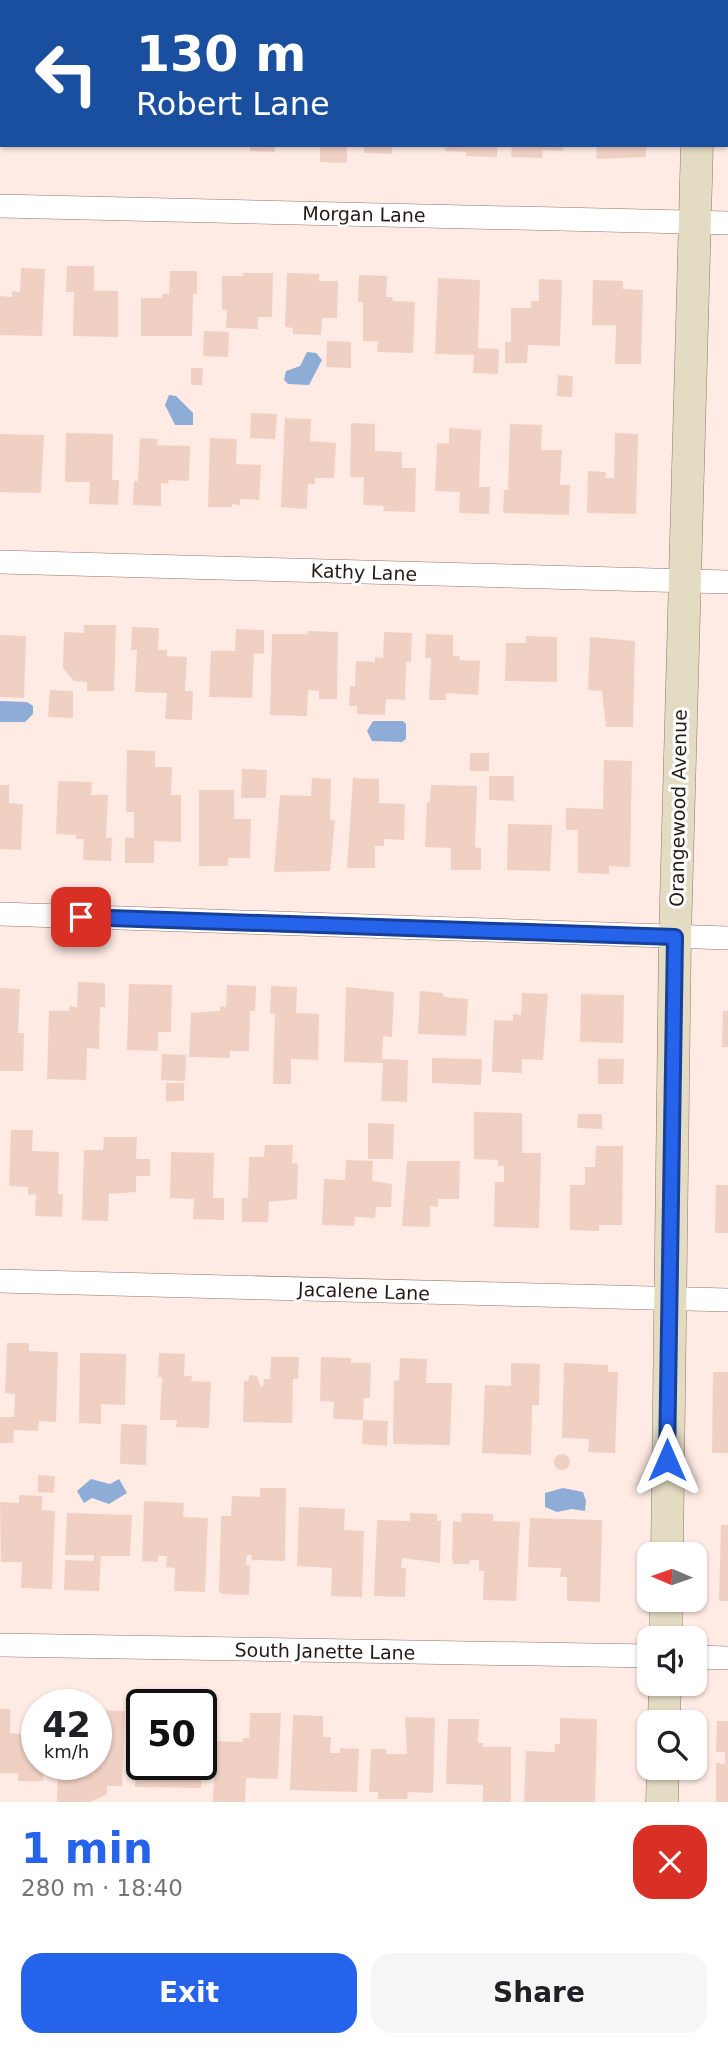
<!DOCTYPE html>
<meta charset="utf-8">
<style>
:root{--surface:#fff;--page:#f6f6f6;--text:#202124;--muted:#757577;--accent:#2563eb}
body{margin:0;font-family:"DejaVu Sans",sans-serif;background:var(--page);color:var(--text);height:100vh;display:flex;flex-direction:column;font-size:26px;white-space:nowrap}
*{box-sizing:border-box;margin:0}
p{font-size:23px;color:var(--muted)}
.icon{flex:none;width:38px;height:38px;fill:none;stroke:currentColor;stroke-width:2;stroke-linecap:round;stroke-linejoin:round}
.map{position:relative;height:1802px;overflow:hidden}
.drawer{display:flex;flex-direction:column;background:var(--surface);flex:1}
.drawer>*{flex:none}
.guide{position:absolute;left:0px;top:0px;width:728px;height:147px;box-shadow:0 2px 5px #0004;background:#1a4fa0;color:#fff;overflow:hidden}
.needle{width:46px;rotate:272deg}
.buttons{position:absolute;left:637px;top:1542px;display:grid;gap:14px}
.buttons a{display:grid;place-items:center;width:70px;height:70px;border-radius:14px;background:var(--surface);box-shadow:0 2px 5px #0004;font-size:35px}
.speed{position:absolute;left:21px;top:1689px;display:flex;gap:14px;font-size:35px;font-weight:700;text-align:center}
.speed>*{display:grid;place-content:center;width:91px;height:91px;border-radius:50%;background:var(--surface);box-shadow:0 2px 5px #0004;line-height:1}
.speed small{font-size:18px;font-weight:400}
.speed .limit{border:4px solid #111;border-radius:10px;background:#fff;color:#111}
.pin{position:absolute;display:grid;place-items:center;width:60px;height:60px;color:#fff;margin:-30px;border-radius:14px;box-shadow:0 4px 10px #0006}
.me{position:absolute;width:77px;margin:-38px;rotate:0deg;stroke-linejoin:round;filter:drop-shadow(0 0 5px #0008)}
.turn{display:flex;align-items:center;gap:24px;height:147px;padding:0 21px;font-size:32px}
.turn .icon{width:91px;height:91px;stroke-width:2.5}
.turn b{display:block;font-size:49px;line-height:60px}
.round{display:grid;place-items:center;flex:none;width:74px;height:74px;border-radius:21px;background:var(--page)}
.head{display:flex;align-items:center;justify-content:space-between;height:119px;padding:0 21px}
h1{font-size:42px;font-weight:700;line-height:52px;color:var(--accent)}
.button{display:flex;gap:14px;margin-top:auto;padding:14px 21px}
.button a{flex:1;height:80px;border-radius:21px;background:var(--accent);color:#fff;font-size:28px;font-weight:700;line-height:80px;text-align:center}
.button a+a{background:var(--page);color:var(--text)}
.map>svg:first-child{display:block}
.water{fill:#8dadd7}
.building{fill:#f1d0c4}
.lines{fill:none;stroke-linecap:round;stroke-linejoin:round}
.street-casing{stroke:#93756b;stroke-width:24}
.secondary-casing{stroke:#93756b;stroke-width:33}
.street{stroke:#fff;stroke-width:23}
.secondary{stroke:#e3dcc3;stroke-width:32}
.route-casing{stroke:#184099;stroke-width:18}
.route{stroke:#2563eb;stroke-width:12}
.labels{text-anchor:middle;stroke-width:6;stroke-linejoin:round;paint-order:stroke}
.street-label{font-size:19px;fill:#261a16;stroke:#fff}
</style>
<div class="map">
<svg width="728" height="1802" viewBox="0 0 728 1802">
<rect width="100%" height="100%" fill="#ffebe4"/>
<!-- water -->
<g class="water">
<polygon points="307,352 316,353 322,360 309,385 288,384 284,380 286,371 300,366"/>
<polygon points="169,395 176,396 193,413 193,425 175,425 165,405"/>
<polygon points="0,701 27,702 33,706 33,714 25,722 0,722"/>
<polygon points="373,721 403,721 406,724 406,739 402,742 372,741 367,731"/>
<polygon points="91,1479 110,1484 119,1479 127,1493 109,1504 92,1498 84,1503 77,1491"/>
<polygon points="563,1488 583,1492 586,1501 585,1511 572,1509 557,1512 545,1507 545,1493"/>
</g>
<!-- building -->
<g class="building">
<polygon points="250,145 275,145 275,152 250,151"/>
<polygon points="320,145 347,145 347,163 320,162"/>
<polygon points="364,145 392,145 392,154 364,153"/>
<polygon points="445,145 497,145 497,157 466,156 466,152 445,151"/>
<polygon points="512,145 563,145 563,151 543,150 542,158 511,157"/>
<polygon points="597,145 646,145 646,157 596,159"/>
<polygon points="67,266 94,266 94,291 118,291 118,337 73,336 74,292 66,292"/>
<polygon points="21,268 45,269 42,336 0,335 0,296 12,297 12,291 20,292"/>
<polygon points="170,271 197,271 197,294 193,294 192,336 141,336 141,298 162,298 162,294 169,294"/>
<polygon points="243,273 273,273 272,317 258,317 258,329 226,328 227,310 222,310 222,276 243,276"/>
<polygon points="287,273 319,274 319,281 338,281 337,318 322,318 321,335 293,334 293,328 285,327"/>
<polygon points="359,275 387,276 386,297 392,297 393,301 415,302 413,353 377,352 378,341 363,341 363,302 358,302"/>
<polygon points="438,278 480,280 478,348 499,349 498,374 473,373 474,355 435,354"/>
<polygon points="539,279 562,280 560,346 528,345 527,363 505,363 505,342 511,342 511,308 531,308 531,301 539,301"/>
<polygon points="593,280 623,281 623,289 643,290 641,364 615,364 616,325 592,325"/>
<polygon points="204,331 229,332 228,357 203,356"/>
<polygon points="327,341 351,342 351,368 326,367"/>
<polygon points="191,368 203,368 202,385 191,385"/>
<polygon points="558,375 573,376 572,397 557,396"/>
<polygon points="251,413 277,414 275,439 250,438"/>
<polygon points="285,418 311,419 310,441 336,443 334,478 315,478 315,484 308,484 307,509 281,507"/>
<polygon points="351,423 375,424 375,451 402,452 402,468 416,468 415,512 383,511 384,506 363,505 364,477 350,477"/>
<polygon points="510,424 542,425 541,450 562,450 560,485 570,485 569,515 503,513 504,490 508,490"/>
<polygon points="449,428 481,430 479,487 490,487 489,514 459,513 460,492 435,491 437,443 449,444"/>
<polygon points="66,433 113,434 112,480 119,480 118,505 89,504 90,482 65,482"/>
<polygon points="615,433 638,434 636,514 587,513 588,471 606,472 605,478 614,478"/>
<polygon points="0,434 44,435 41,493 0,492"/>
<polygon points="140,438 158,439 157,445 190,446 189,481 169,480 168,484 161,483 161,506 133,505 134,481 138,482"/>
<polygon points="210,438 237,439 236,464 261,465 259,500 240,499 240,505 232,504 232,507 208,507"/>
<polygon points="84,625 116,625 114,691 87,691 87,682 74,681 63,668 64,632 84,633"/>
<polygon points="132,627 159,628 158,650 167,650 167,656 187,657 185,691 193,691 192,720 165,719 167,693 135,692 137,650 131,650"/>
<polygon points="236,629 264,630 264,654 254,653 252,698 209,697 211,651 235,651"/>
<polygon points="308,631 338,632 337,699 319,699 319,691 308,690 307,716 270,715 272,634 307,634"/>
<polygon points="384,632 412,633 411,662 406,662 405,700 386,699 385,715 357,714 357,706 349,706 350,686 355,686 356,661 375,662 375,657 383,658"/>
<polygon points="426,634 453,635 453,656 460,656 459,660 480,661 478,695 446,693 446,700 429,700 431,658 425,658"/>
<polygon points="0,635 26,636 24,698 0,697"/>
<polygon points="526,636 557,637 557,682 505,681 506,643 526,643"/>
<polygon points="590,637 635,641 633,727 606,727 602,691 588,690"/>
<polygon points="50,690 73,691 73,718 48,717"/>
<polygon points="127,750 155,751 155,767 172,767 171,795 181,795 181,842 154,841 154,863 125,863 125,837 134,838 134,812 126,812"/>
<rect x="470" y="753" width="19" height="18"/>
<polygon points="604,760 632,761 630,867 609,866 609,874 578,873 578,830 566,830 566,808 603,809"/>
<polygon points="242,769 267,770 266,798 241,798"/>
<polygon points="489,776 514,776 514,801 489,800"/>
<polygon points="312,778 331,779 330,820 335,820 330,871 274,872 280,795 311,796"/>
<polygon points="353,778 379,779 379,803 405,804 404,840 384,839 384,846 375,846 375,868 347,868"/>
<polygon points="58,781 92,782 91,795 108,795 106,838 112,838 111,861 83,860 84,839 76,839 76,835 56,834"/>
<polygon points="0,785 9,785 9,803 23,804 21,850 0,849"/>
<polygon points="431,785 477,786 475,847 481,848 481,870 451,870 451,848 425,847 427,802 430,802"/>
<polygon points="199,790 234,790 234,819 251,819 250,858 228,858 228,866 199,866"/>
<polygon points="508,824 552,825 550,871 507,870"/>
<polygon points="78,982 105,983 105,1007 100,1007 99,1049 87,1048 86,1080 47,1079 49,1011 69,1011 70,1006 77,1007"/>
<polygon points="129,984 172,985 171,1032 158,1032 158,1051 127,1050"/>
<polygon points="227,985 256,986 255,1011 250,1011 249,1051 230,1051 230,1058 189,1057 191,1013 220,1011 220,1006 226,1007"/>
<polygon points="271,986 297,987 296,1013 319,1014 318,1060 291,1059 291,1084 273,1084 275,1014 270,1013"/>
<polygon points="346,987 394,992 392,1037 383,1036 382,1059 408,1060 407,1102 381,1101 383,1063 344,1062"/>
<polygon points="0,988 20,989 18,1033 24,1033 23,1071 0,1071"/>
<polygon points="420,991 443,993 443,997 468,999 466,1036 418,1034"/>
<polygon points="522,993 548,994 543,1060 522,1059 522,1073 492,1072 494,1020 513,1021 513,1014 521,1015"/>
<polygon points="581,994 624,995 623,1043 580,1042"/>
<polygon points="723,1011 728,1011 728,1047 722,1047"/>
<polygon points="162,1054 186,1055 185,1081 161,1080"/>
<polygon points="432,1058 482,1059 481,1085 432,1083"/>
<polygon points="598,1059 624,1059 623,1084 598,1084"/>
<rect x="166" y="1083" width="18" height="18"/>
<polygon points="474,1112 522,1113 522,1153 541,1153 539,1228 494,1227 495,1182 504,1182 504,1166 498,1166 498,1160 474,1159"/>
<polygon points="578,1114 602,1114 602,1129 577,1128"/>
<polygon points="368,1123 394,1124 393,1159 368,1159"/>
<polygon points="11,1130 33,1130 32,1151 59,1152 58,1194 63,1194 62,1217 35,1216 36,1194 28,1195 28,1187 9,1186"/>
<polygon points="104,1137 137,1137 136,1159 150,1159 150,1176 136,1176 136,1192 109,1194 108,1221 82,1220 84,1150 103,1150"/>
<polygon points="265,1145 293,1145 292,1163 298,1164 297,1199 269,1202 268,1222 242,1222 242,1198 248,1198 249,1157 264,1157"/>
<polygon points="596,1146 623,1146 622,1225 599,1225 599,1231 570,1230 570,1185 585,1185 585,1167 595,1167"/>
<polygon points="171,1152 214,1153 213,1198 224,1198 224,1220 193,1219 194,1199 170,1198"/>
<polygon points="346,1160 373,1161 372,1181 392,1184 391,1207 376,1207 375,1218 355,1217 354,1226 322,1225 324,1179 345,1180"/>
<polygon points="407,1161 460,1161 459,1199 438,1199 438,1207 430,1206 430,1227 402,1226"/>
<polygon points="716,1185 728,1185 728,1233 715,1233"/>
<polygon points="7,1343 29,1343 29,1351 58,1352 56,1422 39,1421 38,1431 14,1430 13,1443 0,1443 0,1417 14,1417 15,1394 5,1393"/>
<polygon points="80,1353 126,1354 125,1405 101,1404 101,1424 79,1423"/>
<polygon points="159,1353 185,1354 184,1376 192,1376 191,1381 211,1382 209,1428 176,1427 177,1420 160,1420 162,1377 158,1377"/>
<polygon points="271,1357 299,1357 298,1379 293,1379 292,1423 243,1422 244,1380 248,1381 250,1375 257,1376 260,1386 263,1386 264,1379 270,1379"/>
<polygon points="321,1357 351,1358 351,1363 371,1363 370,1398 364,1398 363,1420 388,1421 387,1446 362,1444 363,1420 333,1419 334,1402 320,1401"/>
<polygon points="400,1358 427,1359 426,1383 452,1383 450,1445 393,1444 394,1380 399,1381"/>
<polygon points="511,1363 540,1364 539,1405 532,1405 531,1455 482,1453 485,1385 511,1386"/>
<polygon points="564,1363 608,1365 608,1372 618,1372 615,1453 588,1452 589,1439 562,1438"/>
<polygon points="713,1372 728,1372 728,1453 712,1453"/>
<polygon points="121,1424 147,1425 146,1465 120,1464"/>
<circle cx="562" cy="1462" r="8"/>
<polygon points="38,1475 55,1476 54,1493 38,1492"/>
<polygon points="260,1488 286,1488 285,1561 251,1560 252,1555 247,1555 246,1565 250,1565 249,1595 223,1594 219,1592 221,1516 231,1516 232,1496 260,1497"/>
<polygon points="19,1495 42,1496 42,1510 55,1511 52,1589 21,1588 22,1562 1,1562 0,1502 19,1503"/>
<polygon points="144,1501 184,1503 183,1517 208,1518 205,1592 174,1591 175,1568 166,1567 167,1556 158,1556 158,1562 142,1561"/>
<polygon points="299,1507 345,1509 344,1530 364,1531 362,1597 331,1596 332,1568 297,1566"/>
<polygon points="67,1513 132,1515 130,1556 101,1556 99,1591 64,1590 65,1560 94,1561 94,1555 65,1555"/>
<polygon points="410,1513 437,1514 437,1521 441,1521 440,1563 402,1558 401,1568 406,1568 405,1597 374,1596 377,1520 410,1521"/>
<polygon points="462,1513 493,1514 493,1521 520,1522 516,1601 483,1600 484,1571 479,1571 479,1560 470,1560 469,1564 454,1564 452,1560 453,1521 461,1522"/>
<polygon points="530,1518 602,1520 600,1602 567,1601 567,1577 560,1577 561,1568 528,1567"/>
<polygon points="721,1525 728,1525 728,1601 719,1601"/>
<polygon points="0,1709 10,1709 10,1733 37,1736 37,1764 44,1764 43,1781 18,1781 18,1773 0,1773"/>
<polygon points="96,1710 125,1711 122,1786 107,1786 107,1794 91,1802 57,1802 58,1764 96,1764"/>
<rect x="137" y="1712" width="5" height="27"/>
<polygon points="250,1713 281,1713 278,1779 246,1778 245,1802 213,1802 215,1741 243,1742 243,1738 249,1738"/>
<polygon points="293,1715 323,1716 323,1737 331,1737 330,1753 340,1753 340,1748 359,1749 357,1792 290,1790"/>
<polygon points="405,1717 435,1718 433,1793 408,1792 407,1799 378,1799 378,1792 369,1792 371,1749 386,1749 386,1754 407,1754"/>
<polygon points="560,1718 597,1719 595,1802 524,1802 526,1751 555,1752 555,1744 560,1744"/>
<polygon points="448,1719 479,1719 478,1743 483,1743 483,1747 511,1747 511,1802 483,1802 483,1785 446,1784"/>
<polygon points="717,1721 728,1721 728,1802 716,1802 716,1763 725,1764 725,1752 716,1752"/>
<polygon points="136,1751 142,1751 142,1764 202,1764 201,1788 135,1787"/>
</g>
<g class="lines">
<!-- street casing -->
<g class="street-casing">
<g id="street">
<polyline points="0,206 728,223"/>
<polyline points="0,562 728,582"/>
<polyline points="0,914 728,938"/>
<polyline points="0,1281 728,1300"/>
<polyline points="0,1645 649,1656"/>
<polyline points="695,1657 728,1658"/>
</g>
</g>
<!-- secondary casing -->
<g class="secondary-casing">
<g id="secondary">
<polyline points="701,2 701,0"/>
<polyline points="667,1554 675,937 697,145"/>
<polyline points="666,1638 666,1600"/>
<polyline points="664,1722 665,1684"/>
<polyline points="662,1802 663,1768"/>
</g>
</g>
<!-- street -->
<use href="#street" class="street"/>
<!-- secondary -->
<use href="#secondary" class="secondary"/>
</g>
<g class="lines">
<!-- route casing -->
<g class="route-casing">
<polyline id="route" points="81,917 675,937 667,1460"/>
</g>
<!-- route -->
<use href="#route" class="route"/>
</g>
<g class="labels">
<!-- street labels -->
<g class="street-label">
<text transform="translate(364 214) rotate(1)" y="7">Morgan Lane</text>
<text transform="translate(364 572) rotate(2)" y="7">Kathy Lane</text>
<text transform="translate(678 808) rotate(-89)" y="7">Orangewood Avenue</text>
<text transform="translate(364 1291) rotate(2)" y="7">Jacalene Lane</text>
<text transform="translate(325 1651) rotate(1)" y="7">South Janette Lane</text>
</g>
</g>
</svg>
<div class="buttons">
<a><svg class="needle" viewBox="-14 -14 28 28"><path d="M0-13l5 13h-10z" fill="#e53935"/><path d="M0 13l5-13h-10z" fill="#757577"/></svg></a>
<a><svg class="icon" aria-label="sound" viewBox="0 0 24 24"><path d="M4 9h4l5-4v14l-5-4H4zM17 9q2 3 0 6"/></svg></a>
<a><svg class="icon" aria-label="search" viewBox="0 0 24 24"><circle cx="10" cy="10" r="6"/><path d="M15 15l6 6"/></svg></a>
</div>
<div class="speed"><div>42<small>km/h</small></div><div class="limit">50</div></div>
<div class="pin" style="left:81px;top:917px;background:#d93025"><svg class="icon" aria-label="arrive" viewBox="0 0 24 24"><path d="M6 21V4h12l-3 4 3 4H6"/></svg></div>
<svg class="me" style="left:667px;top:1460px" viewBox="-20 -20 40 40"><path d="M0-17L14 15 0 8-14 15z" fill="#2563eb" stroke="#fff" stroke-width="4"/></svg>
<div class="guide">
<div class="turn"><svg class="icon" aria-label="left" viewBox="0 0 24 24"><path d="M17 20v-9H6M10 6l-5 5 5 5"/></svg><div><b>130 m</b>Robert Lane</div></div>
</div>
</div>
<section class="drawer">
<div class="head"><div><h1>1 min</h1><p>280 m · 18:40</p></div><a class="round" style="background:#d93025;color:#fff"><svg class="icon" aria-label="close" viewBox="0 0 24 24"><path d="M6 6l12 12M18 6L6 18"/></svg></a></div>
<div class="button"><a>Exit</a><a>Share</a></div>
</section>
